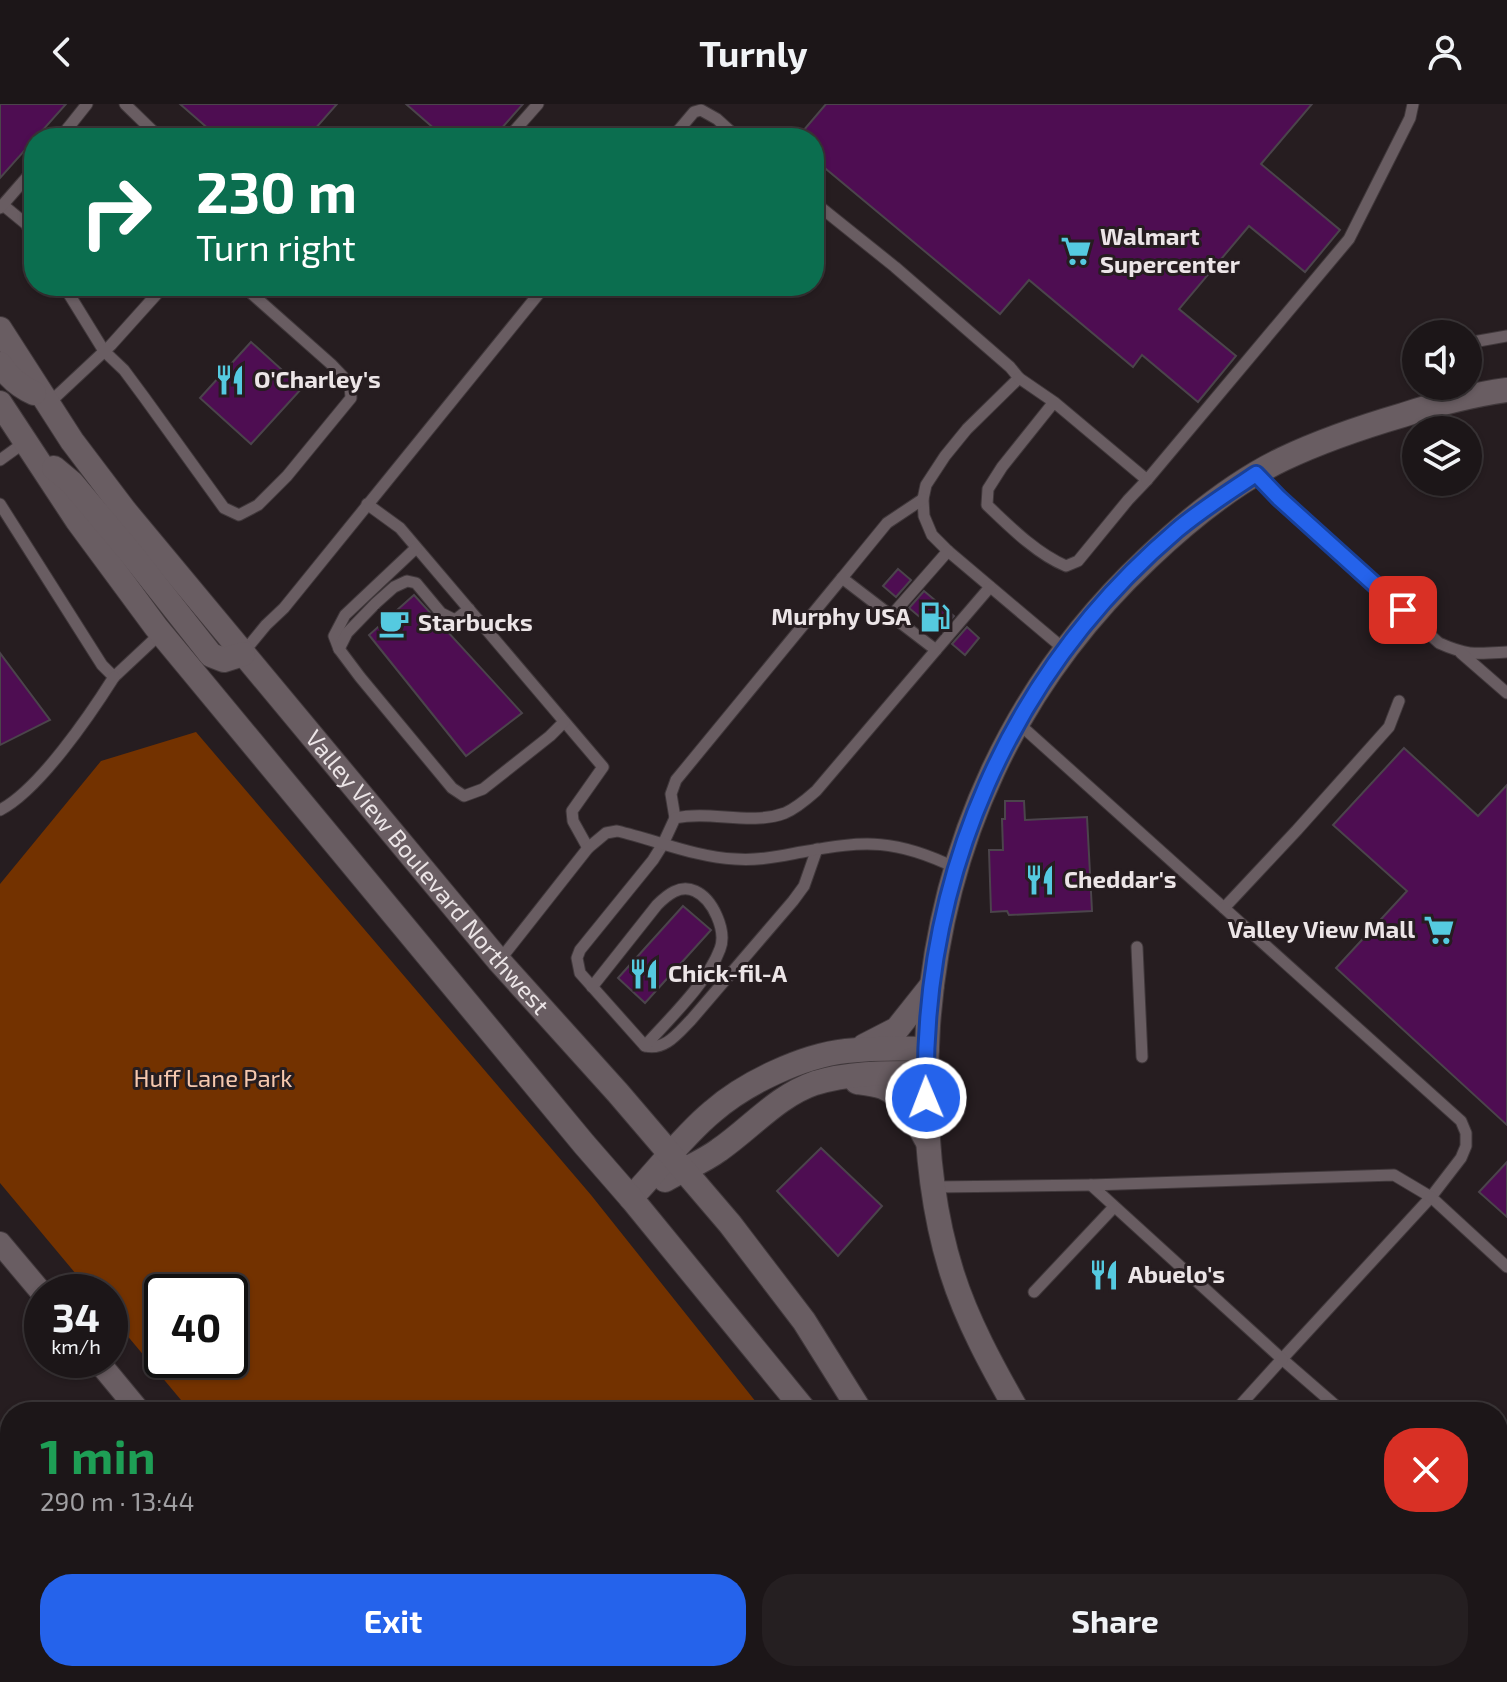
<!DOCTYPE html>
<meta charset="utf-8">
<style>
:root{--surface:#1c1618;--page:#251f21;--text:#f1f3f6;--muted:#a09fa2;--line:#3a3537;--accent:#2563eb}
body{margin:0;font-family:"Exo 2",sans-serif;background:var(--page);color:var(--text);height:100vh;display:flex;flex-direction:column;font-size:30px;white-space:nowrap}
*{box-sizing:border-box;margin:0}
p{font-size:26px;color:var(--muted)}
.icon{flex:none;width:44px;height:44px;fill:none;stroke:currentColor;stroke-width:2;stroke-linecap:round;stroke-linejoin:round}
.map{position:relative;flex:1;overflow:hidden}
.details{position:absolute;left:0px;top:1298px;width:1508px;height:280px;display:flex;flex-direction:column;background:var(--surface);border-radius:32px 32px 0 0;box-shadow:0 2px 6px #0004,0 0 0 2px var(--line)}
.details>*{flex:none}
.guide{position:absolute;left:24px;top:24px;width:800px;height:168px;border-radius:32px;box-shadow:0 2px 6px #0004,0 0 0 2px var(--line);background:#0b6e4f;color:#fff;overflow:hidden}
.fabs{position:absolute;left:1402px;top:216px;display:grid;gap:16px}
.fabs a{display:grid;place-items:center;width:80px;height:80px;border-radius:50%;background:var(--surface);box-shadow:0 2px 6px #0004,0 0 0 2px var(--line);font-size:40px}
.speed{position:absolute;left:24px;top:1170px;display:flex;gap:16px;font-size:40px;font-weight:700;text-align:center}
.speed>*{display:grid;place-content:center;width:104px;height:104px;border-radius:50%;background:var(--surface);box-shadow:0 2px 6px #0004,0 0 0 2px var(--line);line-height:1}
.speed small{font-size:20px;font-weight:400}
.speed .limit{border:4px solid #111;border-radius:12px;background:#fff;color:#111}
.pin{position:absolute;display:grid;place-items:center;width:68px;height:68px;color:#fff;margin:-34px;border-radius:16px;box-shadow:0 4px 12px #0006}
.me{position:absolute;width:88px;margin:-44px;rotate:359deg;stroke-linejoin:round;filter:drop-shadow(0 0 6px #0008)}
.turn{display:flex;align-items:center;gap:28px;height:168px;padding:0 40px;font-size:36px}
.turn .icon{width:104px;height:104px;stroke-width:2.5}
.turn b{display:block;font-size:56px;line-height:68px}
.round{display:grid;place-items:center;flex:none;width:84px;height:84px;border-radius:32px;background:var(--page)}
.overview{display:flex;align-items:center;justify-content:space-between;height:136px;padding:0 40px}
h1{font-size:48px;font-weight:700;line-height:60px;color:#1e9e55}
.button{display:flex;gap:16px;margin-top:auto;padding:16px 40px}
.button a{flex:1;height:92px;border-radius:32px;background:var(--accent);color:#fff;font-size:32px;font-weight:700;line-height:92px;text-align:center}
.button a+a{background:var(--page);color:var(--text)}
header{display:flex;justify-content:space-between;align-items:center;height:104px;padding:0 40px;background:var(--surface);font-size:36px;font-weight:700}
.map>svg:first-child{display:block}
.green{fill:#733200;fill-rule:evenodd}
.building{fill:#4e0d52;stroke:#4b444b;stroke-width:2}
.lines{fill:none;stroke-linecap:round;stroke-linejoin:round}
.service-casing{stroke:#40383b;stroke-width:13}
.minor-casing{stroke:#40383b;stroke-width:24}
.tertiary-casing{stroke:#40383b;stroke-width:26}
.secondary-casing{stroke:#40383b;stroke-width:26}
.service{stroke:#695d62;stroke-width:11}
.minor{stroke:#695d62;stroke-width:22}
.tertiary{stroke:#695d62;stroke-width:24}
.secondary{stroke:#695d62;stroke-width:24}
.route-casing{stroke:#184099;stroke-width:20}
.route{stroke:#2563eb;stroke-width:14}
.labels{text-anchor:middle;stroke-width:6;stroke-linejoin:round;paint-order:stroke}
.poi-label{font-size:24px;font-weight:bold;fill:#ece5e7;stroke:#261d20;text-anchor:start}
.street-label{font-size:24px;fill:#ece5e7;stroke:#261d20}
.park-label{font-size:24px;fill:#f6c8ae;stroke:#261d20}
</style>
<header><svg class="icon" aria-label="back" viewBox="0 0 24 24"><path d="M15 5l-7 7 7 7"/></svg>Turnly<svg class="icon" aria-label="person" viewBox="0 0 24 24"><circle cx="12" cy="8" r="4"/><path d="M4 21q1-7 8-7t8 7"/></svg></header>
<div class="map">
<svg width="1507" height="1578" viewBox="0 0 1507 1578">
<rect width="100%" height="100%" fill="#261d20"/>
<!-- green -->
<g class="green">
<path d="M 196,628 L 591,1091 L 764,1308 L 191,1308 L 110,1211 L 110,1188 L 91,1188 L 0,1079 L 0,780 L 101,657 ZM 230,1188 L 230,1256 L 162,1256 L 162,1188 Z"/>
<polygon points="408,1568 726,1568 713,1578 416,1578"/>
</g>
<!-- building -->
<g class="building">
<polygon points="0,0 66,0 0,74"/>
<polygon points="180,0 337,0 307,34 219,34"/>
<polygon points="406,0 523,0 493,34 445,34"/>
<polygon points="826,0 1312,0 1261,60 1340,126 1305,168 1249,122 1179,205 1236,252 1198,298 1142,251 1133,263 1029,176 1000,210 814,55 814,34 797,34"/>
<polygon points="251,238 302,284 251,340 200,294"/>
<polygon points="898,465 911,476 896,493 883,482"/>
<polygon points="924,487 954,512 939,529 909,504"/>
<polygon points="414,491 522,609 466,652 369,531"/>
<polygon points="967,523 979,534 965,551 952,540"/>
<polygon points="0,549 50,616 0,641"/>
<polygon points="1404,644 1478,712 1507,681 1507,1021 1336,864 1407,787 1333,721"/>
<polygon points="1005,697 1024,697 1025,716 1087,713 1092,807 1009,811 1007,807 991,808 989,746 1003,746 1002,715 1005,715"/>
<polygon points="683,802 711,826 645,899 618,874"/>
<polygon points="821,1044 882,1102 838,1152 777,1087"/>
<polygon points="1507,1058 1507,1113 1479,1088"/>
</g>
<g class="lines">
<!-- service casing -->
<g class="service-casing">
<g id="service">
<polyline points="125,0 160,34"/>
<polyline points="68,24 79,34"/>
<polyline points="60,34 87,0"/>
<polyline points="508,34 538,0"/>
<polyline points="672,34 694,8 701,6 717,15 738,34"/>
<polyline points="814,98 895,163 1010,263 1019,274 967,325 945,352 926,381 923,395 924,412 932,431 948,447 1064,545"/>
<polyline points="3,101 26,120 34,134"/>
<polyline points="0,104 34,65"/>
<polyline points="64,182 104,247 124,266 144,293 224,404 239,411 258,401 287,372 351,294 350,280 331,260 243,182"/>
<polyline points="1468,241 1473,238 1507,232"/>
<path d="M 1019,274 L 1054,298 L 1147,376 L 1128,396 L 1078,457 L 1066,462 C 1037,450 1010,423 987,401 L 988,385 L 1002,363 L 1054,298"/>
<polyline points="48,300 111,241 164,182"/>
<polyline points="0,356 25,338"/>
<path d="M 1257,370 L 1279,394 L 1439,539 C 1468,552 1476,550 1507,548"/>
<polyline points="1147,376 1349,135 1410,14 1413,0"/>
<polyline points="0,400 102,561 114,573 161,529"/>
<polyline points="367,400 400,424 603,663 572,707 573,717 588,744"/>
<polyline points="416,444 345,511 334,532 339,545 360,573 452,684 464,692 483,685 550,632 564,618"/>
<polyline points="891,512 948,447"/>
<polyline points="339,545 347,529 376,499 394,483 407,477 416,479 441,509 455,516 469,505"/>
<polyline points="936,546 990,483"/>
<polyline points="243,549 266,521 284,504 545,182"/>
<polyline points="1461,549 1507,589"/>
<polyline points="1017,618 1461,1017 1466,1029 1466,1042 1461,1054 1431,1093 1282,1255 1343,1308"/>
<path d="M 0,706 C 39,686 90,611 114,573"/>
<polyline points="675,714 671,690 676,676 842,474"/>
<path d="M 817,745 L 804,782 L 793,797 L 691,916 C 678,929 665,947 645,942 L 580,869 L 577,854 L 580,846 L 653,756 L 663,740 L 675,714 C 711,706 750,722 785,709 C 797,704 807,695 816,687 L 936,546 L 842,474 L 887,419 L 923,395"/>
<polyline points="1224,804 1297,726 1389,623 1399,597"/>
<polyline points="1137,843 1142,953"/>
<path d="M 499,857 L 588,744 L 606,729 L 617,727 C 656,736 695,753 735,755 C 758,757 780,752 802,748 C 866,736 896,735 956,764"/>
<path d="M 592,883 L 657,801 C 667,791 680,780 695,787 C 713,795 727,827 720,845 C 708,878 669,915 645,942"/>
<polyline points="1091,1081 1282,1255 1234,1308"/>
<polyline points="933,1083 1091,1081 1394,1071 1431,1093 1507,1163"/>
<polyline points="1034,1188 1114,1103"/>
<polyline points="1498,1460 1507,1471"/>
<polyline points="894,1578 904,1568"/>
</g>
</g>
<!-- minor casing -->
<g class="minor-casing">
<g id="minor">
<polyline points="0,1139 42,1189"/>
<polyline points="97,1256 140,1308"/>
<polyline points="0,1420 10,1411"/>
<polyline points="341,1578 353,1568"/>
</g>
</g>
<!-- tertiary casing -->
<g class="tertiary-casing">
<g id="tertiary">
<polyline points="864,942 897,925 932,881"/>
<path d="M 857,978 C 865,979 875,980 883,983 C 904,992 916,1016 926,1035"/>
<path d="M 665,1076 C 682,1066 703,1058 719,1046 C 751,1024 777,992 815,979 C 850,968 889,969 926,969"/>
<path d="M 631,1094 C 657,1067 683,1032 712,1008 C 745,979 802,952 846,947 C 873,944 900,944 927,945"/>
<path d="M 1018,1308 C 993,1264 967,1217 952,1169 C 927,1090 923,1004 928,922 C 941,740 1015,579 1148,454 C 1188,416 1233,379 1283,355 C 1321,337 1362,323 1403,311 C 1437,300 1471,291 1507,286"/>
<polyline points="1256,1568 1267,1578"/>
</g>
</g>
<!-- secondary casing -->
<g class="secondary-casing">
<g id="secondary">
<path id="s1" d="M 0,225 L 72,337 L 125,407 L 499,857 L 618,989 L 730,1120 L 804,1217 L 861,1308"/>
<path d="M 0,260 C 8,272 20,283 34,289"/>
<polyline points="0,299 77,416 156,523 584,1040 631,1094 806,1308"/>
<polyline points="54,364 72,379 129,447 211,551 224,556 243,550"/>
<polyline points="979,1568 984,1578"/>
<polyline points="1011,1568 1017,1578"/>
</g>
</g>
<!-- service -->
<use href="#service" class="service"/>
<!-- minor -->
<use href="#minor" class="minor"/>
<!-- tertiary -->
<use href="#tertiary" class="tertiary"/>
<!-- secondary -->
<use href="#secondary" class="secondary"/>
</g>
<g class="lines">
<!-- route casing -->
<g class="route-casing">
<path id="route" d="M 926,994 C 921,774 1009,569 1177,426 C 1202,405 1229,388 1256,370 L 1279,394 L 1403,506"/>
</g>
<!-- route -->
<use href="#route" class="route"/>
</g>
<!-- icons -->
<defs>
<g id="supermarket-bare" transform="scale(2.4)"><path d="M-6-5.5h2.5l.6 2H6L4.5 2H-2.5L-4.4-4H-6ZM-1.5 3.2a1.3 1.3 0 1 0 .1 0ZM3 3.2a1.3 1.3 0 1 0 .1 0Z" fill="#55cae0" stroke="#261d20" stroke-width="2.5" paint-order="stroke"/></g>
<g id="restaurant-bare" transform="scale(2.4)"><path d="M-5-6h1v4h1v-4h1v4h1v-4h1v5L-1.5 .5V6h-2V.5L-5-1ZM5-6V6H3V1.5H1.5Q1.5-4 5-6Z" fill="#55cae0" stroke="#261d20" stroke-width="2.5" paint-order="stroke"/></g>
<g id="fuel-bare" transform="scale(2.4)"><path d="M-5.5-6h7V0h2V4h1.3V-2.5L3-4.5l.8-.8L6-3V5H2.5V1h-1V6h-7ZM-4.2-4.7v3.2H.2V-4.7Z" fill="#55cae0" stroke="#261d20" stroke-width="2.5" paint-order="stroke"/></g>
<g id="cafe-bare" transform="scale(2.4)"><path d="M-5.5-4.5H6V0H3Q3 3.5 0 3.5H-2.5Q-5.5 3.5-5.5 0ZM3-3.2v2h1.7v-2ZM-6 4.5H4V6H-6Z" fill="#55cae0" stroke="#261d20" stroke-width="2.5" paint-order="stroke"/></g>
</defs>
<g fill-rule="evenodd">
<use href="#supermarket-bare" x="1076" y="147"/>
<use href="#restaurant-bare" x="230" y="276"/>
<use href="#fuel-bare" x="935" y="513"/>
<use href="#cafe-bare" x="394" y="519"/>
<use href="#restaurant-bare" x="1040" y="776"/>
<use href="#supermarket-bare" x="1439" y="826"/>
<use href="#restaurant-bare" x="644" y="870"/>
<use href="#restaurant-bare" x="1104" y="1171"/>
</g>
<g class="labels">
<!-- poi labels -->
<g class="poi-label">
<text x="1100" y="141">Walmart<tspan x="1100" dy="28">Supercenter</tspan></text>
<text x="254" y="284">O'Charley's</text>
<text x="911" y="521" text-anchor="end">Murphy USA</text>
<text x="418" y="527">Starbucks</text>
<text x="1064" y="784">Cheddar's</text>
<text x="1415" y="834" text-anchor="end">Valley View Mall</text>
<text x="668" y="878">Chick-fil-A</text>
<text x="1128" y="1179">Abuelo's</text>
</g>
<!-- street labels -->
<g class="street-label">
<text dy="8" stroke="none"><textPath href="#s1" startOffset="692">Valley View Boulevard Northwest</textPath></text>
</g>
<!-- park labels -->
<g class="park-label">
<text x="213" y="983">Huff Lane Park</text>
</g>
</g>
</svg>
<div class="fabs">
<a><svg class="icon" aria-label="sound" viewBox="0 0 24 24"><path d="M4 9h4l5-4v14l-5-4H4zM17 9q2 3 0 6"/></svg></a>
<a><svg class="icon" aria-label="layers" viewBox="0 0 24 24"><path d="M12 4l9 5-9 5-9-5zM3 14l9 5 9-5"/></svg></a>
</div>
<div class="speed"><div>34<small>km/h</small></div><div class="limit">40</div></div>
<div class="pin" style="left:1403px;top:506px;background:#d93025"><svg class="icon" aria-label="arrive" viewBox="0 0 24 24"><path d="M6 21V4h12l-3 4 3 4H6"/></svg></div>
<svg class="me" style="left:926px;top:994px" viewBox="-20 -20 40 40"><circle r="17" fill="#2563eb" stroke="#fff" stroke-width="3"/><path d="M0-11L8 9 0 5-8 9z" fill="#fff"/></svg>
<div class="guide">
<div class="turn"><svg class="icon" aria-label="right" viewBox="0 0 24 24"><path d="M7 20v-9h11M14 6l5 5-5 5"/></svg><div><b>230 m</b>Turn right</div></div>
</div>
<section class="details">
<div class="overview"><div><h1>1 min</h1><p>290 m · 13:44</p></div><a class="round" style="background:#d93025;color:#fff"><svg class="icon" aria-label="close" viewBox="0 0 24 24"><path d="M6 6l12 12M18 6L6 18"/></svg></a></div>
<div class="button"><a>Exit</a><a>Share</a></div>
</section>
</div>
